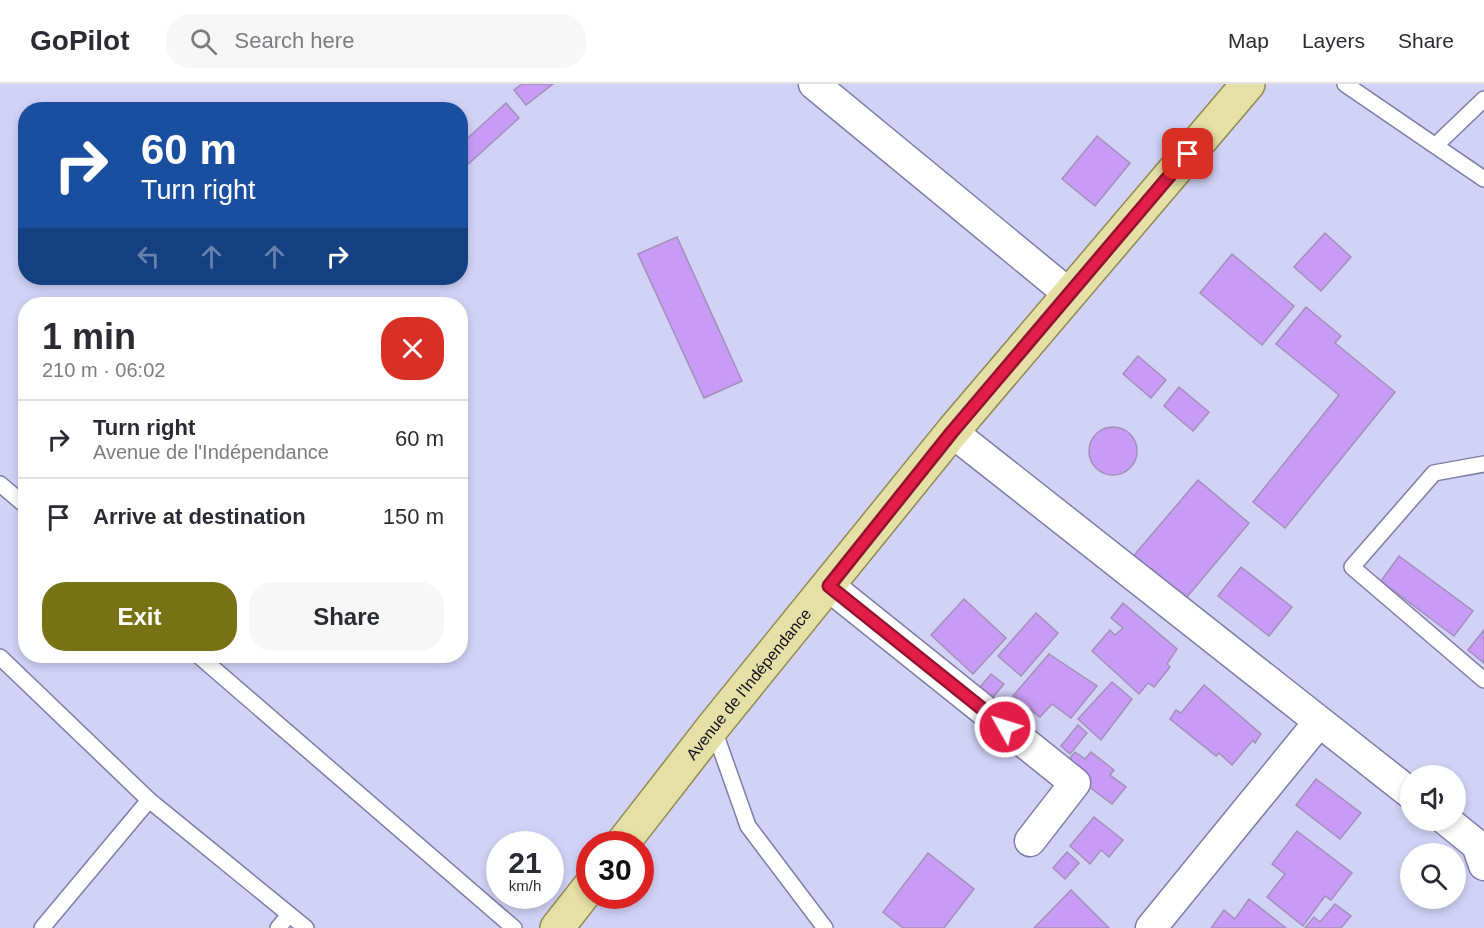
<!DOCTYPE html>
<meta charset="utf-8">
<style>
:root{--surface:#fff;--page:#f7f7f7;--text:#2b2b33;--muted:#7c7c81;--line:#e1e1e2;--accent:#777214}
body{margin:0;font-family:Arial,sans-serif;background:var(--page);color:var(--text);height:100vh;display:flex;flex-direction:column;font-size:22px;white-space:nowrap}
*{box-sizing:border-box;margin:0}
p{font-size:20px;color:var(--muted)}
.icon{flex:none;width:33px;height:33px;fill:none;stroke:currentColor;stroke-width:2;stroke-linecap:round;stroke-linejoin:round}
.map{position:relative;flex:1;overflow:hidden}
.side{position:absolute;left:18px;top:213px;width:450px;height:366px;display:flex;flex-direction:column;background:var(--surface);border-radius:24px;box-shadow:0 3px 9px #0003}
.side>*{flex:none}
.hud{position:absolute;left:18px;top:18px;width:450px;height:183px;border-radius:24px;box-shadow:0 3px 9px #0003;background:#1a4fa0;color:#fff;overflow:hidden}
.tools{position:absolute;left:1400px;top:681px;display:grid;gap:12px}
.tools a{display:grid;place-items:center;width:66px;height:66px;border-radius:50%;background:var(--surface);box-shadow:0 3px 9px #0003;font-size:30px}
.speed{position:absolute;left:486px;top:747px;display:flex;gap:12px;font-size:30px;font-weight:700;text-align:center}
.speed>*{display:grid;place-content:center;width:78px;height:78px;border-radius:50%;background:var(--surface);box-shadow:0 3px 9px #0003;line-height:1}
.speed small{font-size:15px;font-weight:400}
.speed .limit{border:9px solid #d22;background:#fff;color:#111}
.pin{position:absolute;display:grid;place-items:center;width:51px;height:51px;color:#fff;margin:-26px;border-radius:12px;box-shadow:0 3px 9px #0006}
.me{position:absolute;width:66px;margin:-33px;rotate:309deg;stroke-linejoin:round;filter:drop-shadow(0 0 4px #0008)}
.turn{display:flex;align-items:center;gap:21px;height:126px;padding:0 24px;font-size:27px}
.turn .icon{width:78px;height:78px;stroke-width:2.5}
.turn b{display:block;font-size:42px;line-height:51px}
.lanes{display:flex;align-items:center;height:57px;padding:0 24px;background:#0003;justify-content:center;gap:30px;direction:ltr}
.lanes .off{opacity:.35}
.round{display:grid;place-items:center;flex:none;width:63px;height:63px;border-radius:24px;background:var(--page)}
.summary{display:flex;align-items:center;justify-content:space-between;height:102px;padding:0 24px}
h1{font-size:36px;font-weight:600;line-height:45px}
.button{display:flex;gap:12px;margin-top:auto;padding:12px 24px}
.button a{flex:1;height:69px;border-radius:24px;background:var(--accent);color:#fff;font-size:24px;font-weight:600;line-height:69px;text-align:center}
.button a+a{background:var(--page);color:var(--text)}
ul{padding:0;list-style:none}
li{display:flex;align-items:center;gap:18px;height:78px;padding:0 24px;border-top:2px solid var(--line)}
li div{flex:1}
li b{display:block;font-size:22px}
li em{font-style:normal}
header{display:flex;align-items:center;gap:36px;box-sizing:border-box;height:84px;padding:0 30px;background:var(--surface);border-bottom:2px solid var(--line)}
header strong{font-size:28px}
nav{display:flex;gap:33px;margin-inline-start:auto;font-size:21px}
.search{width:420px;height:54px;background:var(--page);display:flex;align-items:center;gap:15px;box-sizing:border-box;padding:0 21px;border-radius:24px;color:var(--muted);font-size:22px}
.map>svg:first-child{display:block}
.building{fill:#c89cf6;stroke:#a390b9;stroke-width:1.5}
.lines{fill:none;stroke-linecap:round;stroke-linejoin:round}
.service-casing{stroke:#7d7ca6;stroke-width:18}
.minor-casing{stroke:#7d7ca6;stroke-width:33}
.primary-casing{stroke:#8e894f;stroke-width:36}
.service{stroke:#fff;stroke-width:15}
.minor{stroke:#fff;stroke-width:30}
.primary{stroke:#e4e0a6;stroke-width:33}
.route-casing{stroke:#92132f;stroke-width:15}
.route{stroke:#e11d48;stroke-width:10}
.labels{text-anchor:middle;stroke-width:6;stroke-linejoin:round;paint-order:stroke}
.street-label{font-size:16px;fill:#0f0d1d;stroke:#d2d2f7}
</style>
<header>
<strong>GoPilot</strong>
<div class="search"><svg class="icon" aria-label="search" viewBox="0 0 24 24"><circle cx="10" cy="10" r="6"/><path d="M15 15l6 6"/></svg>Search here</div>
<nav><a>Map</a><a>Layers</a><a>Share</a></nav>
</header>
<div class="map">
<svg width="1484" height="844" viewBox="0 0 1484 844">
<rect width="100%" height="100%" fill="#d2d2f7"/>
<!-- building -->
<g class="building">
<polygon points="522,0 553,0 526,21 514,6"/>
<polygon points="506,19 519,34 465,83 460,79 460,61"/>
<polygon points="1097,52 1130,79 1095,122 1062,95"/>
<polygon points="1325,149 1351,173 1321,207 1294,183"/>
<polygon points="677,153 742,297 704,314 638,170"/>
<polygon points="1232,170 1294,222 1262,261 1200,209"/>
<polygon points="1306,223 1341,252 1335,259 1395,308 1285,444 1253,418 1339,311 1276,260"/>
<polygon points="1138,272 1166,296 1151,314 1123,290"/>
<polygon points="1179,303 1209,328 1193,347 1164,322"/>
<circle cx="1113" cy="367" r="24"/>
<polygon points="1198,396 1249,439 1182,519 1131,475"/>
<polygon points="1399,472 1473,527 1454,552 1381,497"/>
<polygon points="1241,483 1292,523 1269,552 1218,512"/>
<polygon points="964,515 1006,554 973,590 931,551"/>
<polygon points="1123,519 1177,565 1167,580 1170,583 1154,603 1148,599 1139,610 1092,567 1110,546 1115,551 1123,544 1111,534"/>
<polygon points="1036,529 1058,549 1021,592 998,572"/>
<polygon points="1484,546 1484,579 1468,566"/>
<polygon points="1049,570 1097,602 1071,634 1052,620 1040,633 1013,612"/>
<polygon points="991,590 1004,600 988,619 976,608"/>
<polygon points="1112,598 1132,615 1101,656 1078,635"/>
<polygon points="1204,601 1261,650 1255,659 1253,656 1232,681 1219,669 1216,672 1170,635 1176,626 1181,629"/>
<polygon points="1078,641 1087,649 1070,670 1061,662"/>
<polygon points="1075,668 1085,675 1091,668 1114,686 1110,691 1126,703 1112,720 1063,683"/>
<polygon points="1316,695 1361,729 1340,755 1296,721"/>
<polygon points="1094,733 1123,756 1109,773 1101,766 1090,780 1070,762"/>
<polygon points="1297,747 1352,789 1331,816 1325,812 1303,842 1267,813 1285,790 1272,780"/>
<polygon points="1067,768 1079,779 1065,795 1053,784"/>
<polygon points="928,769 974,805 944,844 903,844 883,828"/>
<polygon points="1071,806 1109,844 1034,844"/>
<polygon points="1249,815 1286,844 1211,844 1224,826 1235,835"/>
<polygon points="1335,820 1351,832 1341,844 1305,844 1314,833 1320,838"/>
</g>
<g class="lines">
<!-- service casing -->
<g class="service-casing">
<g id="service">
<polyline points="1345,0 1484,95"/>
<polyline points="1436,61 1484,15"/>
<polyline points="1484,380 1434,389 1352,483 1484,596"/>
<polyline points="0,400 26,422"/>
<polyline points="199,572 514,844"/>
<polyline points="0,573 149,716 306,844"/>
<polyline points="713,643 748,742 825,844"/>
<polyline points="42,844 149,716"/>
<polyline points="278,844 289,831"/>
</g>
</g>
<!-- minor casing -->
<g class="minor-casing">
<g id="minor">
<polyline points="814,0 1069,210"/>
<polyline points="952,348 1410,709"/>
<polyline points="829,502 1075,699 1030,757"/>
<polyline points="1446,736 1477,761 1484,781"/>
<polyline points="1151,844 1319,638"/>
</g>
</g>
<!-- primary casing -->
<g class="primary-casing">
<g id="primary">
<path id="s1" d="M 622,760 L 713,643 L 952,348 L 1248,0"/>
<polyline points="557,844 590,802"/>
</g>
</g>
<!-- service -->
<use href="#service" class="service"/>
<!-- minor -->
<use href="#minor" class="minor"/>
<!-- primary -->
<use href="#primary" class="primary"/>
</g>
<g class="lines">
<!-- route casing -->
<g class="route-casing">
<polyline id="route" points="1005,643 829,502 952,348 1188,70"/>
</g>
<!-- route -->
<use href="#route" class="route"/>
</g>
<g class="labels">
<!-- street labels -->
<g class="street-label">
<text dy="6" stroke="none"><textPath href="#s1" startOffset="204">Avenue de l'Indépendance</textPath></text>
</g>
</g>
</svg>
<div class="tools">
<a><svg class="icon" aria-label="sound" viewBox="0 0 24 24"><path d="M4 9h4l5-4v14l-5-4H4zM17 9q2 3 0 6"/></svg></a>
<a><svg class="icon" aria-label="search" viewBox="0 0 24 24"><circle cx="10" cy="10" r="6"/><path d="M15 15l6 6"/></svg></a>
</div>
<div class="speed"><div>21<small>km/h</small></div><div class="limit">30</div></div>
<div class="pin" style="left:1188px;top:70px;background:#d93025"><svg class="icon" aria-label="arrive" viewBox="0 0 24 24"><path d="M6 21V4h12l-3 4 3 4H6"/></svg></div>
<svg class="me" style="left:1005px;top:643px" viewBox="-20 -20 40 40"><circle r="17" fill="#e11d48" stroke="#fff" stroke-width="3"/><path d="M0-11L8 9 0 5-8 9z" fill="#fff"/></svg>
<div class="hud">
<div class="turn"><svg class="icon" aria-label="right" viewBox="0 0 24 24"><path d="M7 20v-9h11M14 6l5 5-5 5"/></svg><div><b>60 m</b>Turn right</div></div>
<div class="lanes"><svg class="icon off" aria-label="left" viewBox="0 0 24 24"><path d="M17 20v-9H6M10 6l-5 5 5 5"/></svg><svg class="icon off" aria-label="ahead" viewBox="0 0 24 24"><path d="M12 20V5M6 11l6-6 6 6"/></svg><svg class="icon off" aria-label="ahead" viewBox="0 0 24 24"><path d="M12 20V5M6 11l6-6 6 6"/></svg><svg class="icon" aria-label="right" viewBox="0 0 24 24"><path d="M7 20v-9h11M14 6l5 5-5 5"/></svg></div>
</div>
<section class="side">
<div class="summary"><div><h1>1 min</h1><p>210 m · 06:02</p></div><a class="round" style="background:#d93025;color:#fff"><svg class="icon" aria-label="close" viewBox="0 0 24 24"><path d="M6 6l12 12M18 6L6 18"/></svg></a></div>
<ul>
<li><svg class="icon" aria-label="right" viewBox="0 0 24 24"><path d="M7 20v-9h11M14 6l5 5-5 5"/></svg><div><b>Turn right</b><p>Avenue de l'Indépendance</p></div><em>60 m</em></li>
<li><svg class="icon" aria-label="arrive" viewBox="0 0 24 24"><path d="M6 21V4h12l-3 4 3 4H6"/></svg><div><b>Arrive at destination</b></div><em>150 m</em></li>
</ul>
<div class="button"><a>Exit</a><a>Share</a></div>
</section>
</div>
